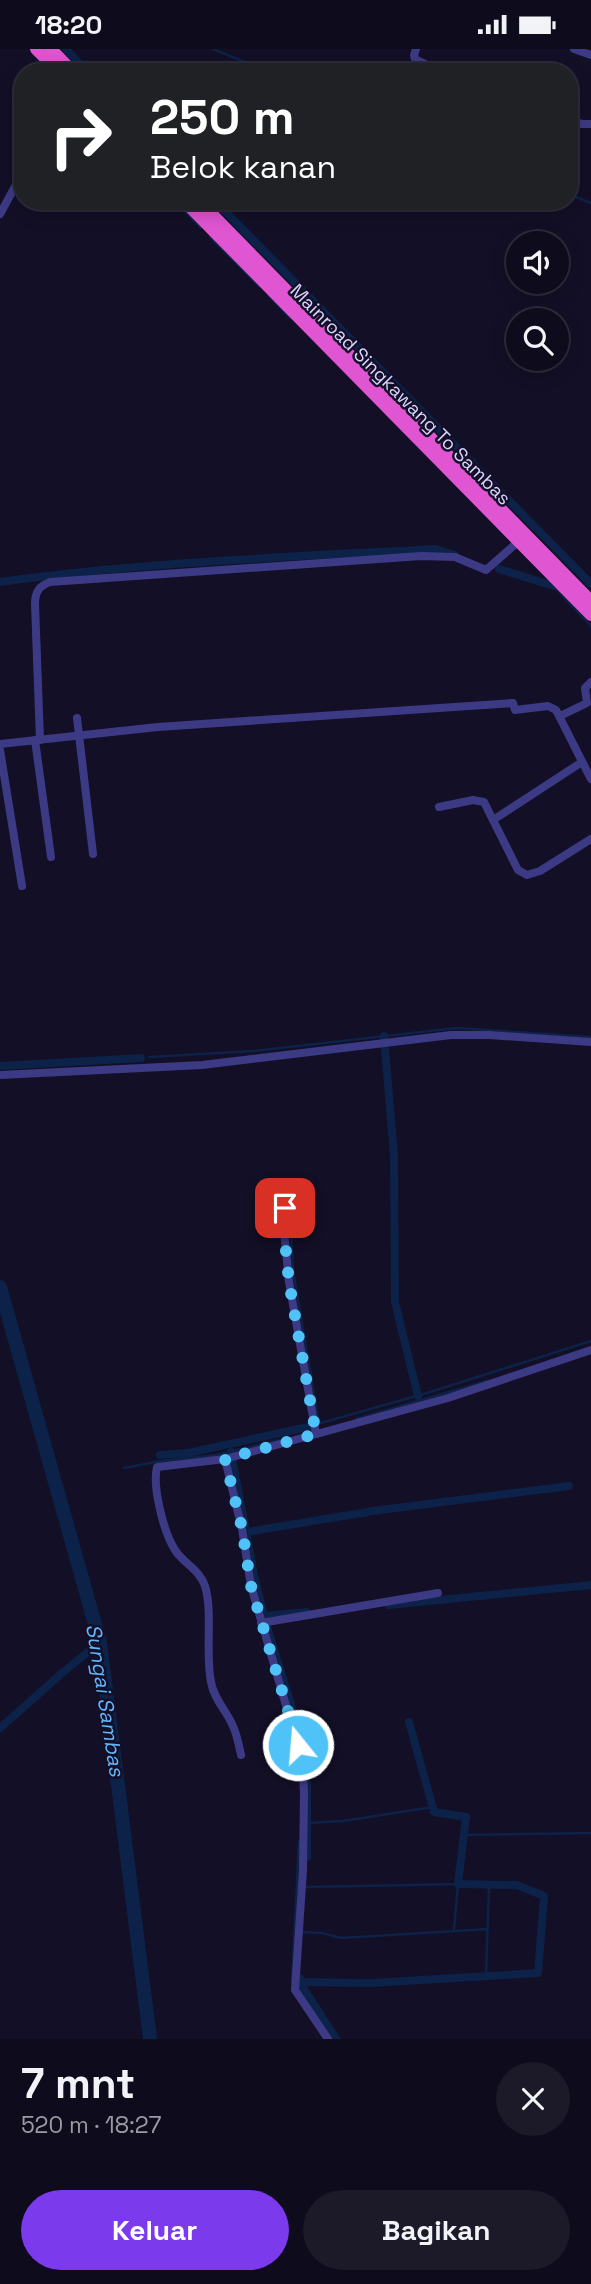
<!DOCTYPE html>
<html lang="id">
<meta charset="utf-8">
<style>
:root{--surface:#0e0b1c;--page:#1c1929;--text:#f1f3f6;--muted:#9b9ba3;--line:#2e2b3b;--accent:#7c3aed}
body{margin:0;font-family:"Space Grotesk",sans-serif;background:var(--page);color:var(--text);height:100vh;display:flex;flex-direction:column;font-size:26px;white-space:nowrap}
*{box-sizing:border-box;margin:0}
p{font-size:23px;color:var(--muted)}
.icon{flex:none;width:38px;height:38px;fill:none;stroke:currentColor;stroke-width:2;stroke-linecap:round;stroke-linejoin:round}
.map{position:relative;height:1990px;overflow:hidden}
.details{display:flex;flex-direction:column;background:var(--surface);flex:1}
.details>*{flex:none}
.top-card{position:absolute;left:14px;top:14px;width:564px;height:147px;border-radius:28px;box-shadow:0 4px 18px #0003,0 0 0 2px var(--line);background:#202124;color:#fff;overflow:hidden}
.fabs{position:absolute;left:506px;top:182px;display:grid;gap:14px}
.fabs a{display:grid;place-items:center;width:63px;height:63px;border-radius:50%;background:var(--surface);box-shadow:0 4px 18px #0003,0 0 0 2px var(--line);font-size:35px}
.pin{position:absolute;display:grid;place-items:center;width:60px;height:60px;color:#fff;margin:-30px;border-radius:14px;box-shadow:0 4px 10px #0006}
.me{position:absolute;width:77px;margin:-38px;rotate:343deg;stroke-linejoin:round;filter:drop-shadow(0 0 5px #0008)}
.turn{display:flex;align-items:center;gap:24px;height:147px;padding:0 21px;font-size:32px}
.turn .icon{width:91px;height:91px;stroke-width:2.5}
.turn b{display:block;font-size:49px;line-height:60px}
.round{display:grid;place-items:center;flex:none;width:74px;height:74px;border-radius:37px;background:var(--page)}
.summary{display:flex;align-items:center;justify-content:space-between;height:119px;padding:0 21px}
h1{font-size:42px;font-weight:600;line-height:52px}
.action{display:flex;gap:14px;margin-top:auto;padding:14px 21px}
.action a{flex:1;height:80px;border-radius:42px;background:var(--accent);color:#fff;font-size:28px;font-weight:600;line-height:80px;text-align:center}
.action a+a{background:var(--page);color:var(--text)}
.status{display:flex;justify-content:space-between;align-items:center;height:49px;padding:0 35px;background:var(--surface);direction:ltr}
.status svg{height:19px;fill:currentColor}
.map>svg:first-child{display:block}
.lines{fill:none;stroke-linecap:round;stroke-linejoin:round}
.stream{stroke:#0c2248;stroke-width:2.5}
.canal{stroke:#0c2248;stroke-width:8}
.river{stroke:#0c2248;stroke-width:14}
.minor{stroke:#3d3a85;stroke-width:8}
.trunk{stroke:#e055d1;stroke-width:12}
.route{stroke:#4fc3f7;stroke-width:12;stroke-dasharray:0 21.6}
.labels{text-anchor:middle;stroke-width:5;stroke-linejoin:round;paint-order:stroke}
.street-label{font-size:19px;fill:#d9d4ff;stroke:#130f26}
.water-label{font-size:21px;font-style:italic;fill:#62b6ff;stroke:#130f26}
</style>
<div class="status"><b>18:20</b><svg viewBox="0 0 49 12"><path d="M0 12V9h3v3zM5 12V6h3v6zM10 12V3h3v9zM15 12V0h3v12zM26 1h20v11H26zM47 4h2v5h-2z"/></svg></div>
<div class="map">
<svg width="591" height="1990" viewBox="0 0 591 1990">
<rect width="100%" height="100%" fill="#130f26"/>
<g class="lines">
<!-- stream -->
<g class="stream">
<polyline points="213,0 269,23"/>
<polyline points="569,145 591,154"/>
<polyline points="175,152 201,179"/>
<polyline points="210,188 259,237"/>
<polyline points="268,246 290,269"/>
<polyline points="548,531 591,577"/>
<polyline points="149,1008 253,1002 456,979 591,988"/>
<polyline points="291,1186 293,1221 319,1375"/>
<polyline points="356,1370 487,1332"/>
<polyline points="321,1374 427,1344 591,1292"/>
<polyline points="124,1419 161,1412 216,1406 279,1391"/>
<polyline points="308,1774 343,1772 433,1758"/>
<polyline points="463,1786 591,1784"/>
<polyline points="306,1838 460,1835"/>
<polyline points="454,1880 458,1835"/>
<polyline points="303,1883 322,1884 341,1889 488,1880"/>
<polyline points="486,1927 489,1835"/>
<polyline points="292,1932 299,1792"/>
</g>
<!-- canal -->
<g class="canal">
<polyline points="66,0 87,23"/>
<polyline points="215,152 591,535"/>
<polyline points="499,520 554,537"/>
<path d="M 0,533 C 144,513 290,508 435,500 L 455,506"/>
<polyline points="384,987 384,988"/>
<polyline points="385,1000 394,1106 395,1253 418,1347"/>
<polyline points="0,1017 141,1009"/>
<polyline points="231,1403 254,1526 264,1567 307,1563"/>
<polyline points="160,1406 188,1404 308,1378"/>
<polyline points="247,1483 380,1461 569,1437"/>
<polyline points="389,1556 591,1536"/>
<polyline points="267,1578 303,1694 305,1714"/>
<polyline points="0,1679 61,1625 100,1593"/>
<polyline points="307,1808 307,1734"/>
<polyline points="300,1929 299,1932 336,1990"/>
<polyline points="299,1933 371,1934 538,1924 544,1847 517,1836 458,1835 466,1768 434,1763 409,1673"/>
</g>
<!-- river -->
<polyline class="river" points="0,1238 100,1593 150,1990"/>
<!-- minor -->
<g class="minor">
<polyline points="416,0 414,6 415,10 442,23"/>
<polyline points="574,0 591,6"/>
<polyline points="569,70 582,75 591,75"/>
<polyline points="0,165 17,134 18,89 23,71"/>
<polyline points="560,667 587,654 585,639 591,633"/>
<polyline points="77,669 93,805"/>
<polyline points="35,691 51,808"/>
<path d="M 40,691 L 35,555 C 35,543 39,537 50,533 L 421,507 L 455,508 L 486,521 L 519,492"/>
<polyline points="0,695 158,678 513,654 515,661 548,657 556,661 591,730"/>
<polyline points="0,701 22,837"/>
<polyline points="439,758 473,751 484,753 518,821 527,826 540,822 591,790"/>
<polyline points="493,771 582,713"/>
<polyline points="0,1026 202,1016 451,986 489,986 591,993"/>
<polyline points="285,1159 284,1182 289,1233 316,1385"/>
<polyline points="225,1410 242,1480 251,1537 302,1711 304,1743 303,1821 295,1941 328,1990"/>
<polyline points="261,1574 438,1544"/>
<path d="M 241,1706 C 239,1696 237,1685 232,1675 C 225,1660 214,1650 211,1633 C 205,1604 213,1562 205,1537 C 199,1520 184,1515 175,1501 C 164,1484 152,1438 157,1418 L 225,1410 L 258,1401 L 448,1349 L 591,1301"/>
</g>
<!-- trunk -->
<g class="trunk">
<polyline points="36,0 59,23"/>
<polyline points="51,0 73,23"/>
<polyline points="184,152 591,566"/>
<polyline points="199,152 591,552"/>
</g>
</g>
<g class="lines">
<!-- route -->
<polyline class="route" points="285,1159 284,1182 289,1233 316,1385 225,1410 242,1479 251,1537 298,1696"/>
</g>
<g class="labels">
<!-- street labels -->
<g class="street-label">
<text transform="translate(401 345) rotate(45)" y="7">Mainroad Singkawang To Sambas</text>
</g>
<!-- water labels -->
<g class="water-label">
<text transform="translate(105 1651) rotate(81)" y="7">Sungai Sambas</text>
</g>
</g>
</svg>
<div class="fabs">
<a><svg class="icon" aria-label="sound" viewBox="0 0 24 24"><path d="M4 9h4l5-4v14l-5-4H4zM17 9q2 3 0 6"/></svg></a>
<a><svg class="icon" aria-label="search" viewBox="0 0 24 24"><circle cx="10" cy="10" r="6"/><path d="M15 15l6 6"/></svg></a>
</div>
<div class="pin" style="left:285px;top:1159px;background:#d93025"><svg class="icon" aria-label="arrive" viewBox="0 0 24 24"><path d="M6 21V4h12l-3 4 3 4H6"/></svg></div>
<svg class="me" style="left:298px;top:1696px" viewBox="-20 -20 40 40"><circle r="17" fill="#4fc3f7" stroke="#fff" stroke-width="3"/><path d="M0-11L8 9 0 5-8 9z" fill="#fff"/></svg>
<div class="top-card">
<div class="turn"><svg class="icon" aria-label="right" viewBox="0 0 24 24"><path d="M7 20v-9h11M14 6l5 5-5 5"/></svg><div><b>250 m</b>Belok kanan</div></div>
</div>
</div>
<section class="details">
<div class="summary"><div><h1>7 mnt</h1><p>520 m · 18:27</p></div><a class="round"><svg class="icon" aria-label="close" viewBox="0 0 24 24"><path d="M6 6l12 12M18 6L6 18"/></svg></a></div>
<div class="action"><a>Keluar</a><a>Bagikan</a></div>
</section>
